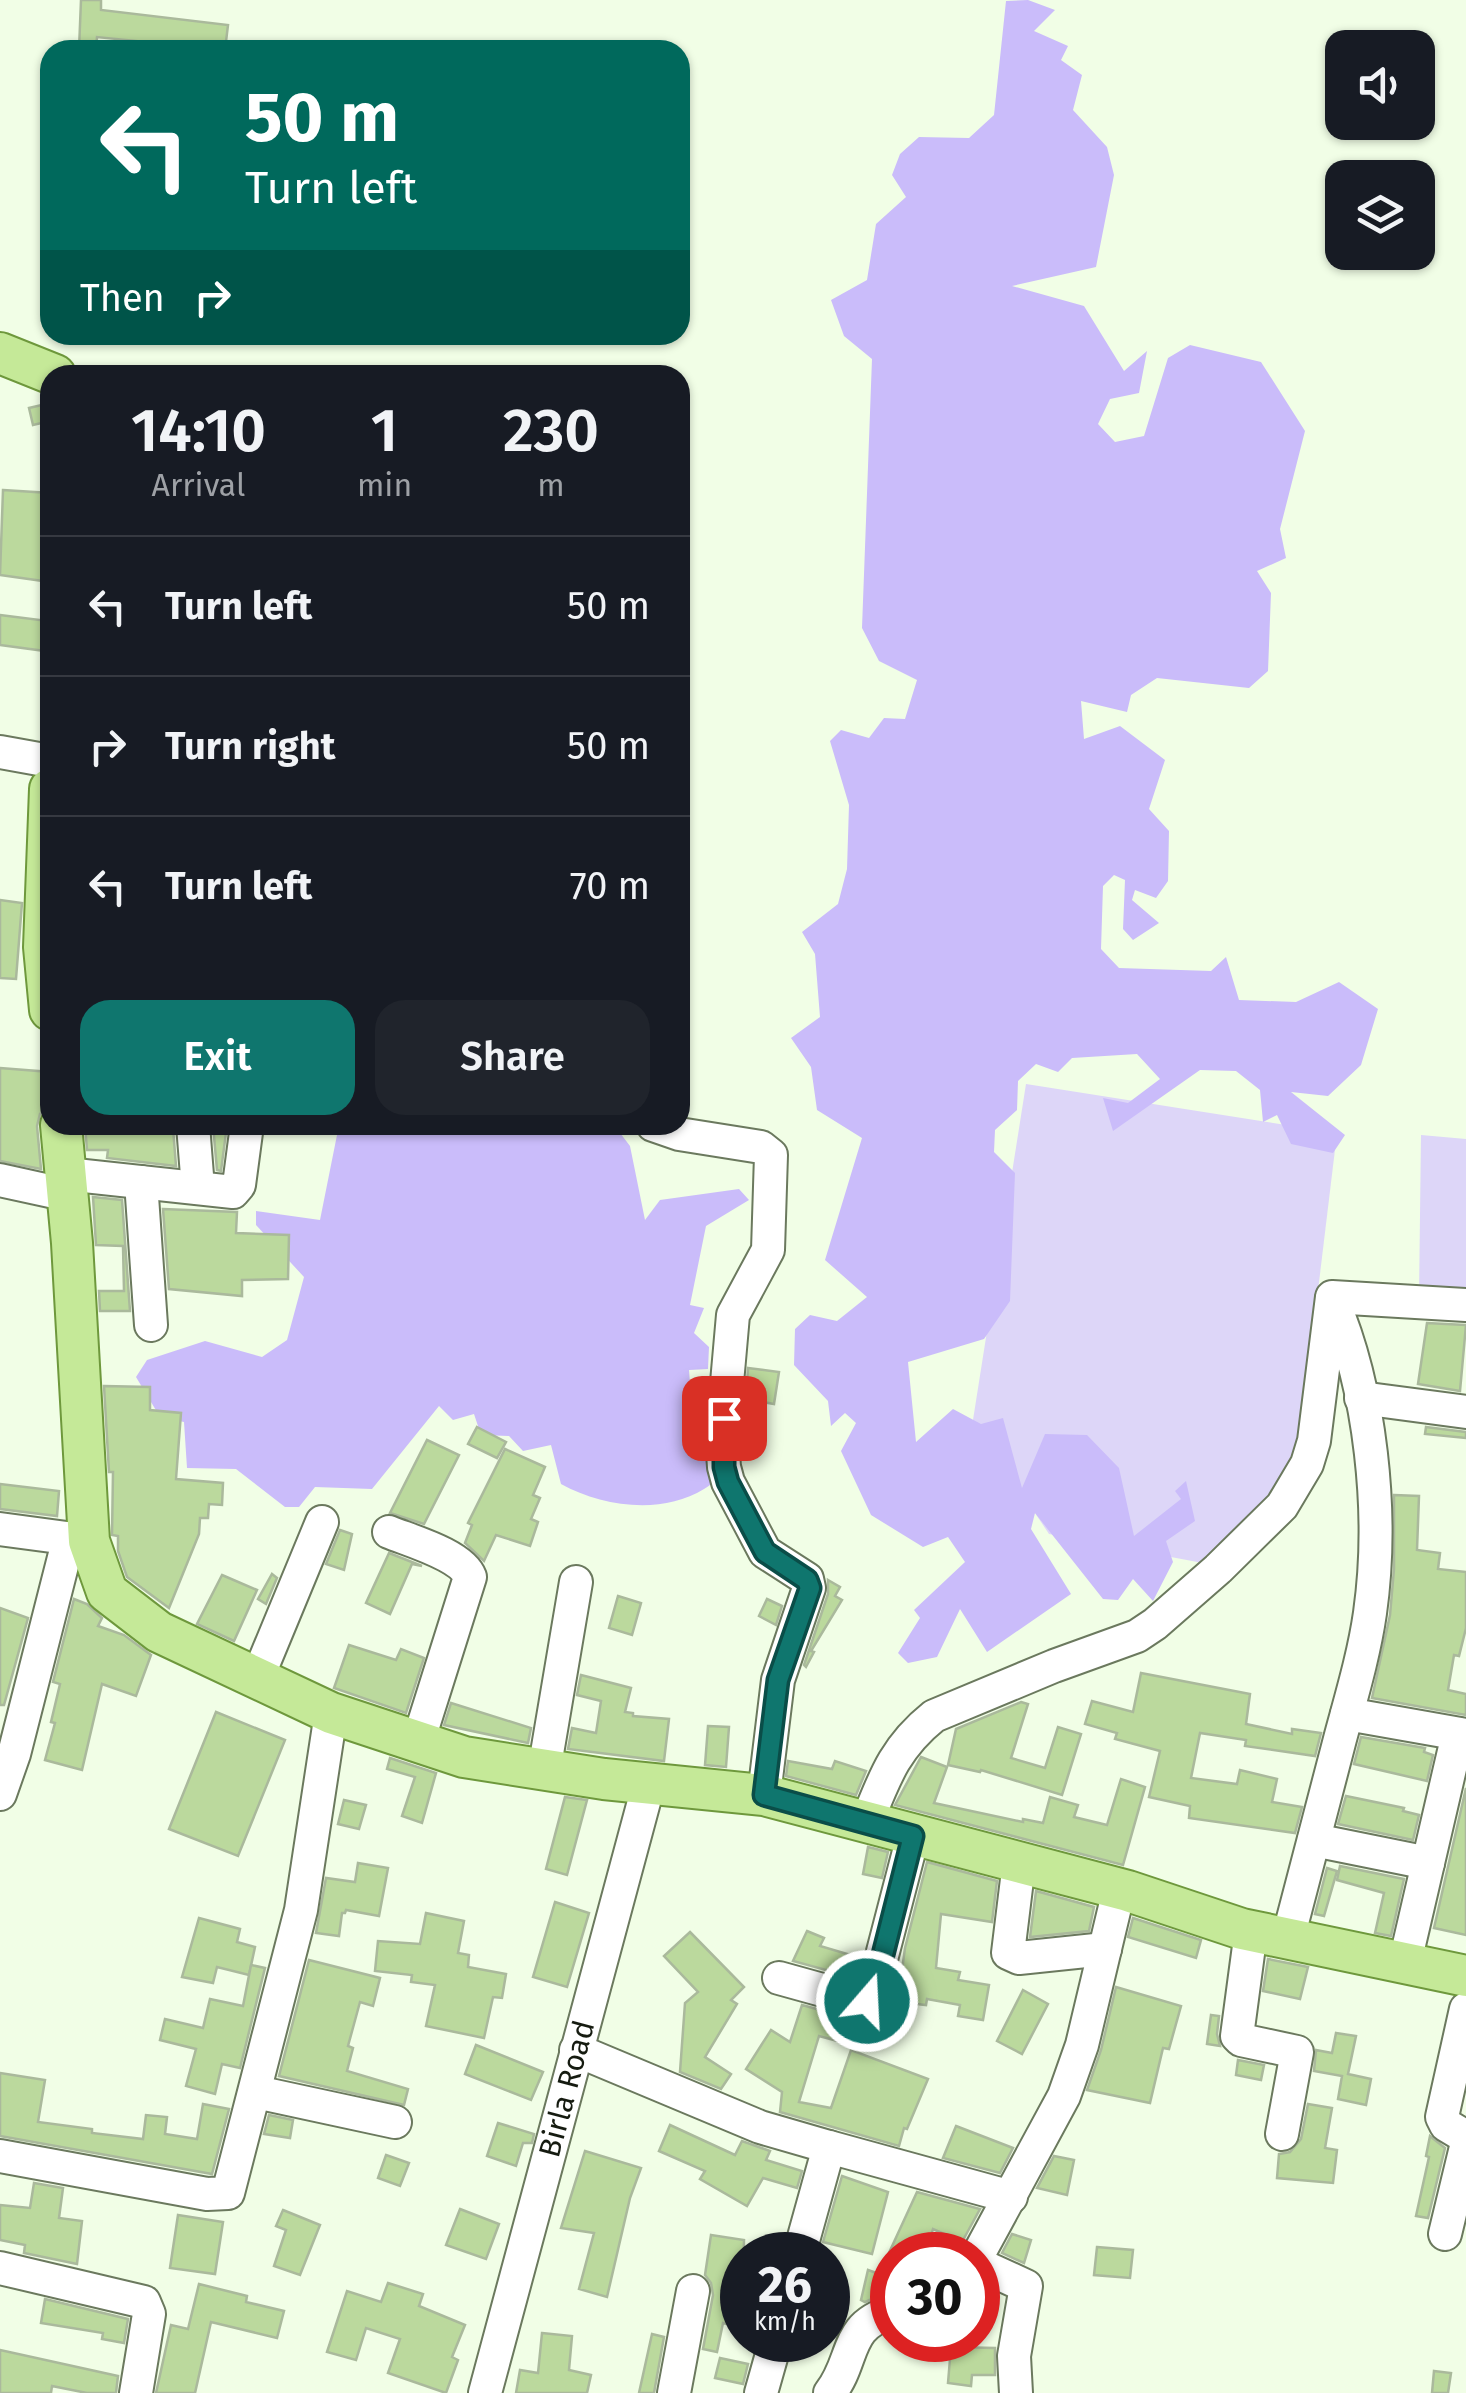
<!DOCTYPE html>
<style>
:root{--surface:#171b24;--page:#20242c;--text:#f1f3f6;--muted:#9ea1a6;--line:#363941;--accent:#0f766e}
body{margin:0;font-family:"Fira Sans",sans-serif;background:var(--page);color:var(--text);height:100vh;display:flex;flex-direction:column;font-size:38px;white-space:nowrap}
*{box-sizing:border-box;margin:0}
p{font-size:32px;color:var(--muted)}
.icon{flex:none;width:55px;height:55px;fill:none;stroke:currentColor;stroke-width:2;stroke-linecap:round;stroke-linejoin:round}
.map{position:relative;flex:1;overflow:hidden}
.drawer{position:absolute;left:40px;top:365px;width:650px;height:770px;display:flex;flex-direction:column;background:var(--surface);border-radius:30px;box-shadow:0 2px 8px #0004}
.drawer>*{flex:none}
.guide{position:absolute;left:40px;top:40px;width:650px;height:305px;border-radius:30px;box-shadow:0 2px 8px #0004;background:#00695c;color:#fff;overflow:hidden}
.tools{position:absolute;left:1325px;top:30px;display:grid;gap:20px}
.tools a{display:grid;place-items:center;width:110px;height:110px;border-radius:20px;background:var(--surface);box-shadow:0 2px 8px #0004;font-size:50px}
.speed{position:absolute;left:720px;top:2232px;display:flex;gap:20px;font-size:50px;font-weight:700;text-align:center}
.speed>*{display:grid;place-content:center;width:130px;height:130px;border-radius:50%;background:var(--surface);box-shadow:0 2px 8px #0004;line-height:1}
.speed small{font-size:25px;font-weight:400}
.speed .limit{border:15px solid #d22;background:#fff;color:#111}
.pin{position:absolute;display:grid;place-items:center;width:85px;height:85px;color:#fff;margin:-42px;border-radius:20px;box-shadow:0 5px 15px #0006}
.me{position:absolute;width:110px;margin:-55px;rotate:19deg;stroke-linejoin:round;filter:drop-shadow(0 0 8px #0008)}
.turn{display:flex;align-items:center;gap:35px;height:210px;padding:0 40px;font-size:45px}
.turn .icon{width:130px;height:130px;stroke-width:2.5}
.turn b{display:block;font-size:70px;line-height:85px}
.then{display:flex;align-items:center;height:95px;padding:0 40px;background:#0003;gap:20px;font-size:38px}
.eta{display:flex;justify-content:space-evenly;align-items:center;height:170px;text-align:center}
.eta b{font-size:60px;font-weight:600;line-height:70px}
.cta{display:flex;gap:20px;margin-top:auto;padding:20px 40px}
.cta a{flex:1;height:115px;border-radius:30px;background:var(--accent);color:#fff;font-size:40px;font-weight:600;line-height:115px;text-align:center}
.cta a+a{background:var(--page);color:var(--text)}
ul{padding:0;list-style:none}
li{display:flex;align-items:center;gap:30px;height:140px;padding:0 40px;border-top:2px solid var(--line)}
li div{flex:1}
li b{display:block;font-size:38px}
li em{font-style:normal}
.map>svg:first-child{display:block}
.green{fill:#ddd6f8}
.water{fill:#cabcfa}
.building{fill:#bbd99d;stroke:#aab99c;stroke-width:2.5}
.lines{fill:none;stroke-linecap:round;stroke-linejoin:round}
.minor-casing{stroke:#6b795e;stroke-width:36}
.major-casing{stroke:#6e983c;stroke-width:44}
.minor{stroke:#fff;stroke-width:32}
.major{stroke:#c5e998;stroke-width:40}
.route-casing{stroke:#0a4d48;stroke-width:25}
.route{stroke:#0f766e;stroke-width:18}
.labels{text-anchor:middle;stroke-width:8;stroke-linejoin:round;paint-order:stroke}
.street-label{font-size:30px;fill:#151b10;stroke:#fff}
</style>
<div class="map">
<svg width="1466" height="2393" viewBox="0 0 1466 2393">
<rect width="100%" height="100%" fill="#f1fee6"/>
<!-- green -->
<g class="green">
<polygon points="1026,1084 1337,1133 1295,1481 1208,1564 1049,1534 973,1420"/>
<polygon points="1421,1135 1466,1139 1466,1299 1419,1297"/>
</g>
<!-- water -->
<g class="water">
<polygon points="1028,0 1055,10 1034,31 1068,46 1061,60 1082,75 1073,110 1107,147 1114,175 1096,267 1012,286 1084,306 1124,371 1147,351 1139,393 1110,399 1098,424 1115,442 1144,436 1168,358 1190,345 1261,362 1305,431 1280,529 1286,558 1257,571 1271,593 1268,671 1249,688 1157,678 1131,695 1127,712 1081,701 1084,739 1120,726 1165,760 1149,809 1169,831 1168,881 1156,898 1135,890 1132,900 1159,923 1133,940 1123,929 1125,880 1114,875 1103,886 1101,949 1119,968 1211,971 1226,957 1239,1000 1296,1002 1339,982 1378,1009 1361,1065 1328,1096 1291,1092 1345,1135 1333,1153 1291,1144 1277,1115 1263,1122 1260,1090 1236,1071 1200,1070 1113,1131 1103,1098 1128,1103 1160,1079 1137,1054 1072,1058 1058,1072 1036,1064 1018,1081 1017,1110 995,1130 994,1152 1015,1173 1010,1301 984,1339 908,1362 916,1442 953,1409 981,1424 1003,1418 1022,1488 1045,1434 1087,1435 1119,1468 1134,1536 1181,1499 1175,1491 1186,1481 1195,1521 1166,1541 1173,1562 1153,1601 1133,1579 1118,1600 1103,1599 1035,1513 1031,1529 1071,1594 987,1652 960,1609 937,1657 908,1663 898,1653 920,1618 914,1610 965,1562 948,1537 923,1547 871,1515 841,1451 856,1423 845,1413 831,1426 828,1401 794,1365 795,1329 810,1315 837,1321 867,1297 825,1260 862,1138 817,1110 811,1067 791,1038 820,1017 815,954 802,932 838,904 847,869 849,805 830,741 841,730 869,738 884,718 905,719 917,680 879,661 862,628 872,359 844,336 831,300 867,280 876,224 906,197 892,175 900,154 919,137 969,138 994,115 1006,1"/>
<path d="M 339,1125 L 614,1125 L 630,1146 L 645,1220 L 660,1200 L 739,1189 L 749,1200 L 706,1226 L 690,1305 L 704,1308 L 694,1333 L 709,1347 L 708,1369 L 689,1370 L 692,1411 L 709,1422 L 733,1462 C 724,1470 715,1483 704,1489 C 662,1515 603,1507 561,1484 L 551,1445 L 523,1451 L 509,1436 L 481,1435 L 474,1414 L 453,1420 L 439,1406 L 372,1489 L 315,1487 L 299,1507 L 285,1507 L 236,1469 L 187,1468 L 184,1422 L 160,1417 L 136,1377 L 147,1360 L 205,1341 L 262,1357 L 287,1340 L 304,1277 L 256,1225 L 256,1211 L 320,1220 Z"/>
</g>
<!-- building -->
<g class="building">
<polygon points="81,0 101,0 101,10 228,25 225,50 97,37 96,50 79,50"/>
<polygon points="50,403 50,421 33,425 29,408"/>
<polygon points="3,490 50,493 50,582 0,575"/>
<polygon points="0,615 48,621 45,651 0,645"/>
<polygon points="0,900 22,903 16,979 0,978"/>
<polygon points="0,1068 50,1072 50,1104 40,1114 37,1126 41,1169 0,1161"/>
<polygon points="85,1125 173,1128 176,1166 107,1158 108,1150 87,1150"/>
<polygon points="213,1125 227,1125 221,1171 217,1170"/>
<polygon points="93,1197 122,1200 130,1311 100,1311 99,1291 124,1291 123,1246 96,1245"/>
<polygon points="163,1209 237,1212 236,1233 289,1235 288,1279 242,1280 242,1296 169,1289"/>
<polygon points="1427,1323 1466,1325 1460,1391 1418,1384"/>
<polygon points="748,1368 779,1372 774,1404 746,1399"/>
<polygon points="104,1386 150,1387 150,1410 181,1413 176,1479 223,1483 222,1505 209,1504 208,1518 200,1518 199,1534 169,1608 127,1577 118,1551 118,1536 112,1535 113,1472 109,1472"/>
<polygon points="477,1427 506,1442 497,1458 468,1444"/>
<polygon points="1426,1427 1466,1432 1466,1438 1425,1434"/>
<polygon points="427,1440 459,1455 424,1524 390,1513"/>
<polygon points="505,1449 545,1467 533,1495 540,1498 531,1519 538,1522 530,1546 496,1535 484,1561 465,1543 472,1525 468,1523"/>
<polygon points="0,1484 59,1491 57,1516 0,1509"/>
<polygon points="1394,1495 1419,1496 1417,1550 1440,1553 1438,1569 1466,1572 1466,1628 1459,1656 1454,1655 1448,1690 1466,1694 1466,1715 1372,1698 1390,1615 1394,1569"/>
<polygon points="340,1530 352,1534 344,1570 326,1564"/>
<polygon points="389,1553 422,1566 412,1564 390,1614 366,1603"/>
<polygon points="272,1574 277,1578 266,1604 258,1599"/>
<polygon points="222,1575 257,1590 234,1641 197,1624"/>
<polygon points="828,1580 840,1587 835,1596 842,1600 811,1651 814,1652 806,1667 804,1665 828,1594"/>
<polygon points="618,1596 641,1603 632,1635 609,1628"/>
<polygon points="74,1599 87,1604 102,1618 98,1626 124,1635 151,1655 136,1696 102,1684 82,1770 45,1760 55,1723 51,1722 60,1684 53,1682"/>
<polygon points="767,1599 782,1606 776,1625 759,1616"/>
<polygon points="0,1608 28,1618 4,1705 0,1705"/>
<polygon points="349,1645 396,1660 401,1649 424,1658 406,1713 334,1688"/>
<polygon points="1141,1673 1250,1694 1246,1724 1292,1734 1292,1729 1321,1733 1315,1756 1245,1746 1246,1740 1200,1733 1191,1778 1237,1784 1240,1770 1277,1779 1272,1802 1302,1807 1295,1833 1189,1818 1190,1806 1149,1797 1160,1751 1115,1739 1117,1733 1085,1724 1092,1701 1133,1712"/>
<polygon points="581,1675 631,1688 625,1712 633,1713 633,1716 669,1719 664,1761 568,1749 572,1728 596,1733 601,1701 577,1695"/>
<polygon points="1021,1702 1028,1704 1011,1758 1045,1768 1058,1727 1081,1734 1062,1795 981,1770 980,1772 948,1765 956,1729"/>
<polygon points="451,1703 531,1728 528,1743 444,1725"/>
<polygon points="216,1712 285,1740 238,1856 169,1829"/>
<polygon points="708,1726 729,1727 726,1767 705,1765"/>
<polygon points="1361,1737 1425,1748 1424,1752 1433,1755 1427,1781 1354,1764"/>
<polygon points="921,1757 947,1767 934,1803 1023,1822 1023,1819 1043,1823 1050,1797 1078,1805 1074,1817 1107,1825 1121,1779 1145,1787 1123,1865 895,1805"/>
<polygon points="390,1758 436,1773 422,1823 402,1816 415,1777 387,1769"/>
<polygon points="788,1761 832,1769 835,1761 866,1771 856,1795 786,1776"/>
<polygon points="1466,1788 1466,1935 1434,1928"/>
<polygon points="1346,1796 1404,1808 1403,1811 1419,1815 1413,1840 1338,1824"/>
<polygon points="565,1797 587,1800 567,1875 546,1869"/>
<polygon points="344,1800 366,1805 359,1829 338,1824"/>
<polygon points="868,1847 888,1852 882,1878 863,1874"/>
<polygon points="927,1862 997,1881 992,1922 941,1914 936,1968 960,1972 958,1980 989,1985 983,2020 958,2016 960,2005 927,1999 926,2005 891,2001 899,1969 902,1970 905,1948"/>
<polygon points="358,1863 388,1868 379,1916 346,1910 345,1913 342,1913 339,1936 316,1933 326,1878 355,1882"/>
<polygon points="1340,1866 1404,1879 1391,1936 1375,1933 1384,1893 1337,1880"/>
<polygon points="1327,1868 1337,1871 1324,1916 1315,1914"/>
<polygon points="1036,1891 1094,1907 1089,1931 1030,1937"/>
<polygon points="555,1902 589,1913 567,1987 533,1977"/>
<polygon points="426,1913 464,1921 458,1953 469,1955 468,1967 506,1974 502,1998 493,1997 484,2038 426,2026 435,1985 411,1982 412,1975 375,1971 378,1941 420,1944"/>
<polygon points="199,1918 240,1929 237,1942 255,1947 249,1975 217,1967 213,1983 182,1977"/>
<polygon points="1133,1918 1201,1940 1196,1958 1128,1937"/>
<polygon points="807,1931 824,1938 820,1946 861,1958 855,1978 793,1961"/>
<polygon points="690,1932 744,1987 731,2000 737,2004 705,2057 731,2074 721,2089 680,2072 685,2003 698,1992 664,1956"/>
<polygon points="1268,1959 1308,1967 1300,1999 1263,1991"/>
<polygon points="309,1960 380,1978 373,2006 360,2002 348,2046 353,2048 347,2071 408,2089 404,2105 279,2076"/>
<polygon points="251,1965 265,1968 240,2068 222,2064 215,2094 186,2086 196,2049 160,2040 165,2019 203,2028 210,1999 243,2006"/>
<polygon points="1116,1987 1181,2006 1169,2049 1163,2048 1150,2103 1087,2090 1101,2050"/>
<polygon points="1023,1990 1048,2004 1022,2054 997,2041"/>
<polygon points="802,2005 857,2020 876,2018 867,2049 819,2036 799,2102 831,2108 851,2050 928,2079 907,2129 904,2128 899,2146 780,2112 782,2092 746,2069 771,2030 790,2042"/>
<polygon points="1211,2015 1219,2016 1217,2034 1220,2046 1207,2044"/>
<polygon points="1336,2033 1356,2036 1348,2074 1371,2079 1366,2105 1338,2099 1342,2076 1314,2071 1316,2050 1332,2053"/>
<polygon points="476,2045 543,2072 531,2100 465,2074"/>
<polygon points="1238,2060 1264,2065 1261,2080 1236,2075"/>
<polygon points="0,2073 45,2080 38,2122 92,2129 92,2133 143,2139 146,2115 167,2117 165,2134 197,2139 203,2104 229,2109 212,2174 0,2136"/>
<polygon points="1308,2104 1332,2108 1325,2148 1337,2150 1333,2183 1277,2178 1279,2154 1290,2152 1301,2139"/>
<polygon points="269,2115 293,2120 290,2138 264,2134"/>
<polygon points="498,2123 534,2134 532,2143 523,2143 516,2166 487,2156"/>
<polygon points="670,2125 735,2155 742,2141 770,2151 766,2160 802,2171 797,2188 763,2178 747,2206 700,2179 705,2171 659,2151"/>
<polygon points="956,2126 1013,2148 1000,2173 943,2158"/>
<polygon points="1430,2136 1445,2148 1428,2218 1416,2216 1429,2157 1426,2156"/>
<polygon points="585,2151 641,2168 630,2198 607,2297 579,2289 594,2233 561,2228"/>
<polygon points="386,2155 409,2163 400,2186 378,2178"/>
<polygon points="1054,2156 1074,2160 1067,2195 1037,2188"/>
<polygon points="842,2176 888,2192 872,2254 823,2242"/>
<polygon points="34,2183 63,2188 59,2218 82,2221 77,2264 24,2253 25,2245 0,2240 0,2205 30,2208"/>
<polygon points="917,2192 980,2209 962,2242 933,2229 925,2255 888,2255"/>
<polygon points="460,2209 499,2224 486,2259 446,2245"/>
<polygon points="283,2210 320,2225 300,2275 274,2266 286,2230 276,2226"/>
<polygon points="178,2215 223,2222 215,2274 170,2268"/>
<polygon points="1012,2234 1031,2240 1024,2263 1002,2253"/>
<polygon points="711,2235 744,2240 742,2328 723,2323 717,2352 703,2349 713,2295 711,2283 705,2275"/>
<polygon points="1097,2247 1133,2250 1130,2278 1094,2275"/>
<polygon points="868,2270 888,2277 884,2294 865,2302 861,2300"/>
<polygon points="388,2283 423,2294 419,2306 465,2325 452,2357 458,2360 446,2393 388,2373 400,2339 366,2328 356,2360 327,2352 347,2291 381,2302"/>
<polygon points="199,2284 247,2296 246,2302 284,2311 277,2338 211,2322 195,2393 156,2393 171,2325 188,2329"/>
<polygon points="45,2299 128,2319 124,2343 102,2339 103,2333 41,2323"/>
<polygon points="542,2333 572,2336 569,2370 591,2375 587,2393 516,2393 520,2370 538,2373"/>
<polygon points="652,2334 664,2337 654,2393 639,2393"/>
<polygon points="951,2347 995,2348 995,2375 972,2375 971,2386 948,2383"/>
<polygon points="0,2350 118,2376 116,2393 87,2393 52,2386 51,2393 0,2393"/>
<polygon points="720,2358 748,2364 743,2384 715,2378"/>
<polygon points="1434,2371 1451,2373 1448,2393 1432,2393"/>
</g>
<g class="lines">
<!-- minor casing -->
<g class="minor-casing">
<g id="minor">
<polyline points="0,752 50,761"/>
<polyline points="193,1125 198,1188"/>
<polyline points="653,1125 679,1134 761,1147 771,1155 768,1250 733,1315 722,1439 724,1467 728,1482 765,1552 807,1579 809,1588 778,1680 764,1795"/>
<polyline points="66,1174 233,1192 239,1185 247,1125"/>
<polyline points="0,1180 68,1195"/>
<polyline points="141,1182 151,1325"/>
<polyline points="1361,1398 1466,1412"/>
<polyline points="0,1529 89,1541"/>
<path d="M 389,1532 C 411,1541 462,1555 470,1577 L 418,1742"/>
<polyline points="257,1679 322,1522"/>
<polyline points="1347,1714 1466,1735"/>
<polyline points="544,1771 576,1582"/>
<polyline points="0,1794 14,1754 69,1538"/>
<path d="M 866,1824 C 884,1779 894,1748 934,1716 L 1054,1666 L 1137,1636 L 1155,1624 L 1218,1569 L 1282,1506 L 1307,1464 L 1314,1441 L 1332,1297 L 1466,1305"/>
<polyline points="1314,1840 1428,1863"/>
<polyline points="1019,1863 1008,1953 1019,1958 1105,1949"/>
<polyline points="1251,1931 1237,2036 1241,2040 1297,2052 1282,2134"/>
<path d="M 1288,1938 C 1305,1872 1323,1805 1340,1739 C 1351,1698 1364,1655 1370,1613 C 1384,1514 1371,1390 1332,1299"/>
<polyline points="1405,1962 1458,1734"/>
<polyline points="779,1978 862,2001 871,1998 913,1836"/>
<polyline points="1466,2009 1442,2117 1446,2125 1466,2137"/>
<polyline points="576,2050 760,2127 829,2147 799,2255"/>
<polyline points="256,2092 395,2122"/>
<polyline points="829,2147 1011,2197"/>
<polyline points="0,2156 207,2194 228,2193 301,1910 331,1713"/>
<polyline points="1445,2234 1466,2147"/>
<polyline points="978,2255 1064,2096 1082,2045 1119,1890"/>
<polyline points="978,2264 1026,2286 1014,2356 1016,2393"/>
<polyline points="0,2268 144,2302 149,2314 136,2393"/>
<path id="s1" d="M 485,2393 L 649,1783"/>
<polyline points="674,2393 693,2291"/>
<polyline points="761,2393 776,2340"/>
<path d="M 830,2393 C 856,2360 843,2326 892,2312"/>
</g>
</g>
<!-- major casing -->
<g class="major-casing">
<g id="major">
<polyline points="0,353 55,375"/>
<polyline points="50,789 44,947 50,1010"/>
<polyline points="61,1125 72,1243 89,1541 107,1592 159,1632 331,1713 464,1757 604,1779 764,1795 1128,1891 1242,1929 1466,1976"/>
</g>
</g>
<!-- minor -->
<use href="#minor" class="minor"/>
<!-- major -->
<use href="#major" class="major"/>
</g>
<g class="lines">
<!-- route casing -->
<g class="route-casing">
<polyline id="route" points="724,1418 724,1467 728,1482 765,1552 807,1580 810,1588 778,1680 764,1795 913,1836 873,1994 867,2001"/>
</g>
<!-- route -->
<use href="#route" class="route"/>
</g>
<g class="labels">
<!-- street labels -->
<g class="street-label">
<text dy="10" stroke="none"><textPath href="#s1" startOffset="315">Birla Road</textPath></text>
</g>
</g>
</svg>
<div class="tools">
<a><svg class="icon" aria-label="sound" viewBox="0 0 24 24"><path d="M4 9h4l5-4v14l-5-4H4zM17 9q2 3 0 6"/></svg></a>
<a><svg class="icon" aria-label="layers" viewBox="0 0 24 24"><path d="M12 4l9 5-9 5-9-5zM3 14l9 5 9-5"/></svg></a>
</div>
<div class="speed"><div>26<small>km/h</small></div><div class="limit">30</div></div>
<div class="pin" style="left:724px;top:1418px;background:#d93025"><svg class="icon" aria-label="arrive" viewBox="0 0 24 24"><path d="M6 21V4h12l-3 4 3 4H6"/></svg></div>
<svg class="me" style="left:867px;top:2001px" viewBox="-20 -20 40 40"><circle r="17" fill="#0f766e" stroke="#fff" stroke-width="3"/><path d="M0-11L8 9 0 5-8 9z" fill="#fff"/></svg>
<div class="guide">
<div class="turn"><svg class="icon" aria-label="left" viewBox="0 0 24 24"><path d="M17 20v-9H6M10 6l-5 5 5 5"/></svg><div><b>50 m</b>Turn left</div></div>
<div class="then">Then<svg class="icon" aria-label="right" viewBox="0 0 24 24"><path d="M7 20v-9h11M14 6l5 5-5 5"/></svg></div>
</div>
<section class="drawer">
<div class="eta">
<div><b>14:10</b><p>Arrival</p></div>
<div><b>1</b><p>min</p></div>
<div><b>230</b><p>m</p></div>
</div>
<ul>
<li><svg class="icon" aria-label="left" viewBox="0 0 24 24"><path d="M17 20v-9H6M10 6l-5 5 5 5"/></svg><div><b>Turn left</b></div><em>50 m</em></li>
<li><svg class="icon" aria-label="right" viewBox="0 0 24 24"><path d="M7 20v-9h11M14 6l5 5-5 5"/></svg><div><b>Turn right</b></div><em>50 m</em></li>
<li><svg class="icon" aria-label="left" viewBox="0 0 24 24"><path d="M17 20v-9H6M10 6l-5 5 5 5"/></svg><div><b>Turn left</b></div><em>70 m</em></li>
</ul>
<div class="cta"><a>Exit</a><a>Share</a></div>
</section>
</div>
